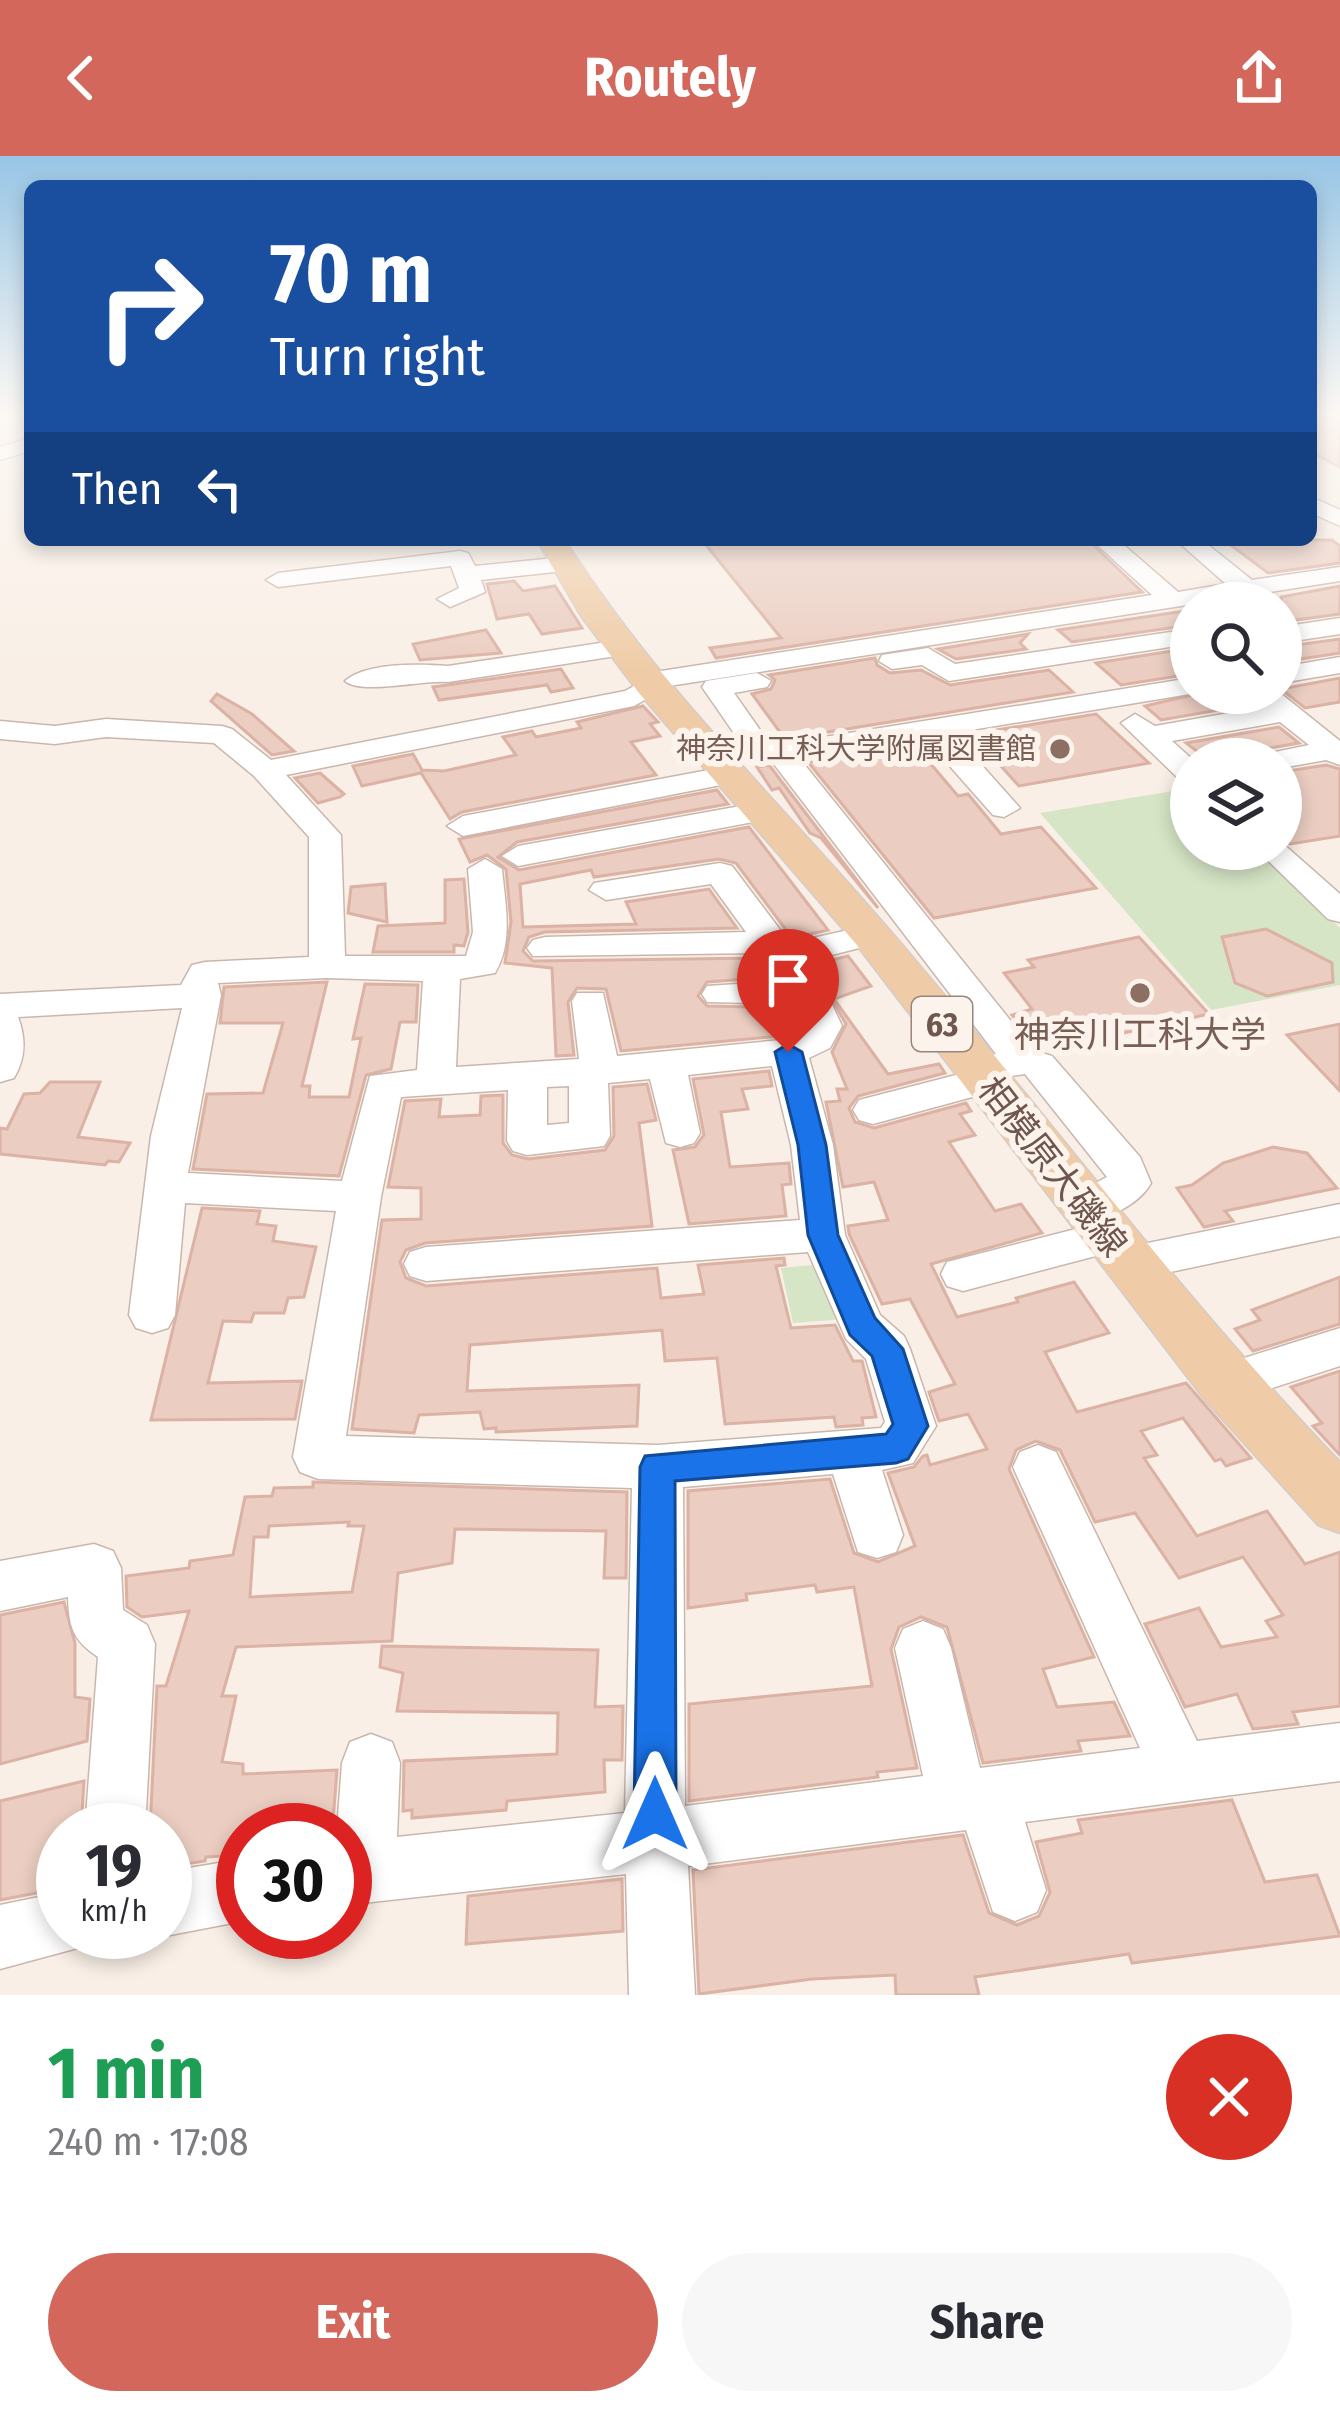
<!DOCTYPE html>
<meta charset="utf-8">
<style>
:root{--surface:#fff;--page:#f7f7f7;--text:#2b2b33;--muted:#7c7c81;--accent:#d3675b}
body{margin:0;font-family:"Fira Sans Condensed","Noto Sans JP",sans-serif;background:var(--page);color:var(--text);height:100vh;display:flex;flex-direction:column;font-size:45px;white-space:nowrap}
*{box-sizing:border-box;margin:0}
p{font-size:39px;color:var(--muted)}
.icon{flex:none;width:66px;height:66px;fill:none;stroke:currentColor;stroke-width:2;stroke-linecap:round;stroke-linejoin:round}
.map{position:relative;height:1839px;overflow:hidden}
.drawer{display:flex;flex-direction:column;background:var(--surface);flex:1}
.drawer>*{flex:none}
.guide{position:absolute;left:24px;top:24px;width:1293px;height:366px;border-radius:18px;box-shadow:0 6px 18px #0003;background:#1a4fa0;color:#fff;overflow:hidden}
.controls{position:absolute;left:1170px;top:426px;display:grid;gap:24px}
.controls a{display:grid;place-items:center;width:132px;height:132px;border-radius:50%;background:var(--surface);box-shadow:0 6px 18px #0003;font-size:60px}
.speed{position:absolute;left:36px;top:1647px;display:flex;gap:24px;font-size:60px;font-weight:700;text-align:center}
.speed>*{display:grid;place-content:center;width:156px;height:156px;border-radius:50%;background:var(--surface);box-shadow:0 6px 18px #0003;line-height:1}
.speed small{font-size:30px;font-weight:400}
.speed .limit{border:18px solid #d22;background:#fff;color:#111}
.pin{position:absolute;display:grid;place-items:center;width:102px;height:102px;color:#fff;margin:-123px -51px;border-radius:50% 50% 50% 0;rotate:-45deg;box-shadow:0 0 12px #0007}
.pin .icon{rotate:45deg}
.me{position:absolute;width:132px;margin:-66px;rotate:0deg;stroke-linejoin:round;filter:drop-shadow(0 0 9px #0008)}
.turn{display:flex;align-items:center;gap:42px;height:252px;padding:0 48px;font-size:54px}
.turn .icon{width:156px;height:156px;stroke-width:2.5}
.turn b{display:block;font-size:84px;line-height:102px}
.then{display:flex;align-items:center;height:114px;padding:0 48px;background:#0003;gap:24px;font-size:45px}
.round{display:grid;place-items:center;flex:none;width:126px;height:126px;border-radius:63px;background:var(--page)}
.summary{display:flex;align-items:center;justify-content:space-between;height:204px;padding:0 48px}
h1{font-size:72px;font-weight:700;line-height:90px;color:#1e9e55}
.cta{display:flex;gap:24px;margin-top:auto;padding:24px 48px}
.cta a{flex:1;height:138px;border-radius:72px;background:var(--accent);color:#fff;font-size:48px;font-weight:700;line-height:138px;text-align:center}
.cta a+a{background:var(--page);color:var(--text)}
header{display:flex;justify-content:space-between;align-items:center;height:156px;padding:0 48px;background:var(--accent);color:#fff;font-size:54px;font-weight:700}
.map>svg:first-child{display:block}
.green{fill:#d6e5c6}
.building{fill:#ebcdc1;stroke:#dbb2a4;stroke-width:3;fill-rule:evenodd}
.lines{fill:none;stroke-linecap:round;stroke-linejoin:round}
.minor-casing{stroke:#c9b7ae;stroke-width:3}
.major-casing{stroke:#d4ccca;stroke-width:3}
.minor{fill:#fff;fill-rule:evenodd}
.major{fill:#efcca7;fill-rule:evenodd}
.route{fill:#1a73e8;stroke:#114b97;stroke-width:3}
.education-dot{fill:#8d6e63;stroke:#fcf4ec;stroke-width:4.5}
.labels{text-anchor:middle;stroke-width:12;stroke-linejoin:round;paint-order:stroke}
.far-education-label{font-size:30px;fill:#785e54;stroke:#fcf4ec;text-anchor:end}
.shield{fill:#fcf4ec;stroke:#99857d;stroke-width:3}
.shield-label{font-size:33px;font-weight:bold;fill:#6f564e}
.education-label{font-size:36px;fill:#785e54;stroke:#fcf4ec}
.street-label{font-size:36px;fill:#6f564e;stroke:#fcf4ec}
</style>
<header><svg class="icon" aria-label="back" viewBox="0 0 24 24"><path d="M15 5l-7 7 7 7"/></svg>Routely<svg class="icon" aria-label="share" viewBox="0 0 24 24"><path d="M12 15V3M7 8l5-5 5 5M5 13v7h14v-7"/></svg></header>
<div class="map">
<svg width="1340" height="1839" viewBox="0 0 1340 1839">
<rect width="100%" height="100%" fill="#f9efe6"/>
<!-- green -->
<g class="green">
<polygon points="1191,632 1191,693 1258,693 1340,772 1340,829 1211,854 1040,657"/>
<polygon points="823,1108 845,1163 793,1167 781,1112"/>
</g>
<!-- building -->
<g class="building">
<polygon points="1311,257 1340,257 1340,311 1311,296"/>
<polygon points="702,384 1088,384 1142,436 716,502 710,492 781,482"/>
<polygon points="1224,384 1332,384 1340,390 1340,407 1268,417"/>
<polygon points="514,425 523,435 555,430 582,472 542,478 529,458 497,463 487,428"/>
<polygon points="1340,430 1340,458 1281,466 1281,441"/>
<polygon points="1191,454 1191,469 1072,486 1058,474"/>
<polygon points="486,474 501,497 420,504 413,488"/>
<polygon points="1028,478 1020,487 1026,493 956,503 938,493"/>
<polygon points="1340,483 1340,497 1281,506 1281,491"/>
<polygon points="1191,492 1191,518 1121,529 1096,507"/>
<polygon points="875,502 877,509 890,517 921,514 950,529 1049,514 1073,536 785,583 752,538 771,533 775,524 769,519"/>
<polygon points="561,513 573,532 551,536 547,529 439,544 433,531"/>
<polygon points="1340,522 1340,546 1305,552 1281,533"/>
<polygon points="1200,537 1239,537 1253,548 1161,564 1145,550"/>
<polygon points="217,538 252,558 294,595 272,599 211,545"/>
<polygon points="643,550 658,566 650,568 660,580 631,586 656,619 462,656 450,663 421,617 362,630 353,610 413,598 422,614 444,615 516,599 503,581 532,575 536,581 581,572 577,566"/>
<polygon points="1096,558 1149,607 1019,630 972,578"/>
<polygon points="1279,571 1299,587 1207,603 1186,587"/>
<polygon points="914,588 958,640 968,638 1001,678 1041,671 1096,732 934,762 808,606"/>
<polygon points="769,609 878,752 821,682 810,677 779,632 772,634 757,611"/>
<polygon points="1326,609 1340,613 1340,680 1290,688 1281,682 1281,616"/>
<polygon points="320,617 344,638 340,641 318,647 295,622"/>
<polygon points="717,634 728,648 517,686 498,701 519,714 749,671 828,774 792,782 736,707 719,703 594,721 591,714 520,728 523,771 636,768 626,746 709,733 737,772 545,776 529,781 523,795 533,805 759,802 773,821 707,826 698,840 707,850 791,852 797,872 780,880 621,895 606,833 577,832 568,846 574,899 556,900 552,812 505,807 511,766 506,713 487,699 470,706 459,683"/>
<polygon points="464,723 468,776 464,790 454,789 454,796 373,796 378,770 445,767 445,724"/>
<polygon points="385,728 387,766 348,757 351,731"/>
<polygon points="1266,773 1332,807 1333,826 1267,840 1235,827 1222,781"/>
<polygon points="1139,781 1209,858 1092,884 1081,869 1030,880 1012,859 1032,853 1004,817 1034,811 1028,804"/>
<polygon points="848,800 871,830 834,843 888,918 939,908 945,917 858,940 849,952 855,966 874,972 966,947 971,955 960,958 975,979 949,986 995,1055 1021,1048 1042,1077 931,1108 957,1161 1018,1146 1016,1142 1074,1126 1109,1177 1045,1196 1077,1256 1186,1227 1251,1302 1226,1310 1221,1303 1215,1305 1183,1262 1141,1275 1157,1299 1144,1302 1197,1380 1267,1355 1305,1408 1340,1396 1340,1550 1293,1556 1298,1568 1253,1573 1237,1538 1185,1551 1145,1468 1199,1452 1221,1491 1277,1481 1266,1465 1283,1459 1243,1401 1179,1422 1135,1357 1095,1366 1060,1294 1036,1285 1016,1294 1009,1313 1094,1501 1043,1513 1057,1551 1114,1546 1130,1580 1078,1585 1081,1595 983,1607 947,1471 921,1461 899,1471 891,1493 917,1612 877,1616 878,1621 689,1645 689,1548 872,1530 854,1431 817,1436 815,1429 746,1438 747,1444 688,1452 688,1335 830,1323 854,1397 878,1406 915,1390 888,1317 914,1311 923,1300 927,1299 930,1309 987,1293 968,1258 939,1265 929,1236 955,1228 910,1143 882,1148 849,1078 848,1070 888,1064 874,1026 843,1031 826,946 840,945 837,933 847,933 832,896 846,868 812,809"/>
<polygon points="327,826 302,930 310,930 309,941 349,941 361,882 353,883 365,828 418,829 416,866 400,866 391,913 366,919 339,1020 193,1013 207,938 263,937 283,867 220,867 224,831"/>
<polygon points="1340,868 1340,935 1287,879"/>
<polygon points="769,915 772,930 742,933 748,953 721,956 730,1011 789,1007 791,1028 782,1029 786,1060 689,1068 673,994 695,991 704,979 693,923"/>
<polygon points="100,926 78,981 130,987 119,1006 108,1005 105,1009 0,998 0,972 7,973 24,938 40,937 50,926"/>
<polygon points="647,928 656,964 639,967 652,1070 425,1087 406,1094 400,1106 406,1122 426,1130 657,1112 661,1142 704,1138 698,1109 784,1102 785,1109 776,1110 791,1172 835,1169 853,1205 862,1205 876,1261 862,1262 863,1269 836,1271 834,1261 725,1268 717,1202 665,1205 662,1174 470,1189 467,1235 639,1229 637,1270 496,1276 496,1272 484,1273 480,1256 419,1259 414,1277 352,1273 382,1064 421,1063 421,1032 388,1031 405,945 441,943 439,961 480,959 481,940 503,939 503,987 512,999 528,1003 605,994 614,980 613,931"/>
<polygon points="1273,991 1307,997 1337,1032 1225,1055 1233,1065 1204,1071 1177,1032 1192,1029 1223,1007"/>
<polygon points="202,1052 260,1055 257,1068 276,1070 273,1085 316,1091 304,1141 288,1142 284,1157 254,1157 251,1166 223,1165 208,1227 302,1225 295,1263 151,1264"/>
<polygon points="1340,1121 1340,1168 1253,1195 1235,1173 1260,1164 1252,1154"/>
<polygon points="1340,1215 1340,1299 1313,1270 1322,1267 1291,1231"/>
<path d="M 313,1326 L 627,1336 L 626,1422 L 604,1422 L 606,1375 L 455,1373 L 452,1407 L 398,1417 L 392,1485 L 236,1491 L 222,1540 L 236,1540 L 222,1606 L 243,1608 L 243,1618 L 337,1614 L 333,1665 L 280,1664 L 278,1674 L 243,1674 L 243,1699 L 206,1701 L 205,1705 L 165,1711 L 165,1674 L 150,1674 L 157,1530 L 166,1530 L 189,1455 L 142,1461 L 127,1451 L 126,1420 L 189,1412 L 190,1405 L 233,1399 L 245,1341 L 272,1340 L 274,1332 L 313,1331 ZM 349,1366 L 348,1370 L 364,1370 L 352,1436 L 250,1441 L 254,1381 L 268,1381 L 269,1370 Z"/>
<polygon points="64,1446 75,1487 75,1541 90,1543 87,1585 0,1608 0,1459"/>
<polygon points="382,1490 598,1494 595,1551 623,1550 622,1604 604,1604 605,1636 507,1645 506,1654 412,1662 412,1654 403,1655 404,1605 557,1598 558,1557 397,1555 403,1517 380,1511"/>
<polygon points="84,1625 81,1674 63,1674 63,1732 0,1744 0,1645"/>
<polygon points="1232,1644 1265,1726 1317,1719 1340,1780 1132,1807 1129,1798 975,1821 979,1839 896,1839 895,1819 812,1823 699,1838 693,1714 963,1679 989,1757 1017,1769 1039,1760 1050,1736 1036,1686 1082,1677 1078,1664"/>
<polygon points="622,1723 623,1775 466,1788 468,1740"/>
</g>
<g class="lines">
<!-- minor casing -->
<g class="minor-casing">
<g id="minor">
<polygon points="30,282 30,295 0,304 0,291"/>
<polygon points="1311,341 1340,354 1340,370 1311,357"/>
<path d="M 1092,384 L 1118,384 L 1178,436 L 1226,428 L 1176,384 L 1202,384 L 1252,424 L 1340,411 L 1340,425 L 669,530 L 634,550 L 286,619 L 341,679 L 345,800 L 466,800 L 473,776 L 468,713 L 485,703 L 502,713 C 505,747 514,786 495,817 L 460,823 L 456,911 L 579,903 L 572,845 L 577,837 L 603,837 L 617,900 L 781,884 L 802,875 L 795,848 L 707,846 L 702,838 L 707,830 L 781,825 L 761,797 L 533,800 L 527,792 L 533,784 L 545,781 L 746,776 L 711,728 L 606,744 L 589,734 L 594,727 L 720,707 L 732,710 L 790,787 L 871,769 L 883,772 L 888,779 L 883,786 L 804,806 L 826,836 L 842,870 L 830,892 L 809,902 L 833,989 L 845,1079 L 880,1159 L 904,1180 L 910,1193 L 936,1270 L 913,1307 L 882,1314 L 903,1379 L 896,1396 L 877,1402 L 858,1396 L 833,1318 L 683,1331 L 685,1650 L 923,1620 L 895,1492 L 903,1473 L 923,1465 L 943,1473 L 951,1492 L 980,1612 L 1140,1592 L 1013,1311 L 1020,1296 L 1038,1289 L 1056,1296 L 1197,1585 L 1340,1567 L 1340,1625 L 1025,1666 L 1046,1734 L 1037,1756 L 1015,1765 L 993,1756 L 966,1674 L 688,1710 L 695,1839 L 629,1839 L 626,1718 L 345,1749 L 345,1674 L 337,1674 L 342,1607 L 350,1586 L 371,1578 L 392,1586 L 400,1607 L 397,1681 L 625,1657 L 632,1332 L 318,1323 L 300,1316 L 293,1301 L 336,1055 L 185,1047 L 175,1159 L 168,1172 L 152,1177 L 136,1172 L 129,1159 L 151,980 L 182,852 L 18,861 C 26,882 26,902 14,922 L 0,926 L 0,838 L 181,829 L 192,809 L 205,806 L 309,801 L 309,681 L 254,620 L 214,587 L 106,581 L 55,588 L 0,583 L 0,565 L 55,570 L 106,563 L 222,570 L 232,573 L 271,604 L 625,535 L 661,515 L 1152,439 ZM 327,822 L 423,825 L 417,914 L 370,920 L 342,1025 L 188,1017 L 221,839 L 218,827 ZM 772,910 L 791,989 L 800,1064 L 426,1091 L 410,1096 L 404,1108 L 410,1120 L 426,1125 L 808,1096 L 846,1183 L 866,1203 L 885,1266 L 881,1272 L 658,1289 L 346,1280 L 381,1041 L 401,941 L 508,934 L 507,985 L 513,995 L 527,999 L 604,990 L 610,980 L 608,927 L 650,923 L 666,987 L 680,991 L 694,987 L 700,977 L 688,919 ZM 569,930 L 569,967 L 547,969 L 547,931 Z"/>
<polygon points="460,395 468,397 475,410 564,401 576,408 564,415 481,424 485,436 450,451 437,443 459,432 451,410 278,431 266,424 278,417"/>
<polygon points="1340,462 1340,478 1281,487 1281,471"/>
<polygon points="1191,473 1189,488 949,525 922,509 892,513 879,505 882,499 928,492 955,508"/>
<path d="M 620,484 L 633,492 L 629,498 L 448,526 C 422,524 361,539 345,525 C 367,506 419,508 448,510 Z"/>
<polygon points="1340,501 1340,517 1281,527 1281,511"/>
<path d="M 757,517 L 771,525 L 767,531 L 734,537 L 767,584 L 781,588 L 1191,522 L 1191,537 L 1196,537 L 953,577 L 1020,652 L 1004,661 L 993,659 L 925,582 L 800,603 L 1035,895 L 1052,900 L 1140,1001 L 1151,1027 C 1138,1051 1095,1071 1069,1063 L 1063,1052 L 1069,1041 L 1107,1021 L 1025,918 L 1005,921 L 1001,933 L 987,937 L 873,968 L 859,964 L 853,954 L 859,944 L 983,912 L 987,900 L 996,898 L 770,603 L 747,596 L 702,531 L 706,525 Z"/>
<polygon points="1254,537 1280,537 1340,585 1340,609 1326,604 1281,612 1281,603 1266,603 1270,597 1309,589 1280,566 1172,585 1192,603 1191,627 1180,624 1121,567 1135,558 1155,570 1263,551"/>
<polygon points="730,610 741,613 745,619 741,625 463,680 447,670 463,660"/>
<polygon points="763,646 774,648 779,655 774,662 518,710 502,700 518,690"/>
<polygon points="1281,686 1340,738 1340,766 1328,763 1256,693 1281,693"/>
<polygon points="1340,1048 1340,1080 1128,1125 1112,1120 1106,1108 1112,1096 1128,1091"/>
<polygon points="1107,1065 1122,1069 1129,1081 1122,1093 963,1135 947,1130 941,1118 947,1106"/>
<polygon points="1340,1172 1340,1210 1226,1247 1209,1241 1202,1227 1209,1213"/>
<path d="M 94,1388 L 113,1395 L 121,1412 L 123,1454 L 147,1469 L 155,1488 L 145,1674 L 85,1674 L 98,1501 C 73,1484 69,1472 68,1441 L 0,1455 L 0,1405 Z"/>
<polygon points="243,1703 243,1765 165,1780 157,1776 165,1776 165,1716"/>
<polygon points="63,1736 63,1776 91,1776 85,1790 0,1813 0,1749"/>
</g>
</g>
<!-- major casing -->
<g class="major-casing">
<path id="major" d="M 537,384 L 565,384 C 655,527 776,642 886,770 C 1039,947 1177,1137 1340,1306 L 1340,1377 L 1318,1369 L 1205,1244 L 856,788 L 639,537 L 581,460 Z"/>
</g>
<!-- minor -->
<use href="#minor" class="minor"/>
<!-- major -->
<use href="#major" class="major"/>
</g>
<!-- sky -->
<linearGradient id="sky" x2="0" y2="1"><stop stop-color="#97c5e5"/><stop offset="0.5" stop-color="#fcf8f4"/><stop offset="1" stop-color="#fcf8f4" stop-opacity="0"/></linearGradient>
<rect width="1340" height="515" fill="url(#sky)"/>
<!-- route -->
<polygon class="route" points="788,888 802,896 826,989 838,1079 875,1162 903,1193 928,1270 908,1303 896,1307 675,1325 676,1658 670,1673 655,1680 640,1673 634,1658 640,1311 645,1300 886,1278 893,1268 872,1200 850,1179 808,1079 798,989 775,896"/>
<!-- markers -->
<g class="education-dot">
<circle cx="1060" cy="593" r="12"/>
<circle cx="1140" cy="837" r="12"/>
</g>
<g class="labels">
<!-- far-education labels -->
<g class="far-education-label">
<text x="1036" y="603">神奈川工科大学附属図書館</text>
</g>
<!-- shield labels -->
<rect class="shield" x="912" y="841" width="60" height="54" rx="9"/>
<g class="shield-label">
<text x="942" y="880">63</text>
</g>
<!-- education labels -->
<g class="education-label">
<text x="1140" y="891">神奈川工科大学</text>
</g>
<!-- street labels -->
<g class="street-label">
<text transform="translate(1053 1010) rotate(52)" y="13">相模原大磯線</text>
</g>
</g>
</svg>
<div class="controls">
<a><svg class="icon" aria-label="search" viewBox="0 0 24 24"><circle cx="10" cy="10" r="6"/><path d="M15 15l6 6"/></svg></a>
<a><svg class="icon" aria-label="layers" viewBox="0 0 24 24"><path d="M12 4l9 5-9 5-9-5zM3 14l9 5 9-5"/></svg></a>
</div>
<div class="speed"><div>19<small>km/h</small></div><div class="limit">30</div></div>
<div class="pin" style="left:788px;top:896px;background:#d93025"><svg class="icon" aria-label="arrive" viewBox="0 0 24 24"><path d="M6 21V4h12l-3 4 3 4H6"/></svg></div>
<svg class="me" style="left:655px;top:1658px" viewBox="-20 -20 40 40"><path d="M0-17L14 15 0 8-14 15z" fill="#1a73e8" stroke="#fff" stroke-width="4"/></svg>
<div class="guide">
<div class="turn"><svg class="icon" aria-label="right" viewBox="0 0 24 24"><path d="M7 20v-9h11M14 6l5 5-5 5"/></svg><div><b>70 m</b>Turn right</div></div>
<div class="then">Then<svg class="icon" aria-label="left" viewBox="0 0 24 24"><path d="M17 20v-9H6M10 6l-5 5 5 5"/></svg></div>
</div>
</div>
<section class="drawer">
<div class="summary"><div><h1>1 min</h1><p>240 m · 17:08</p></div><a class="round" style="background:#d93025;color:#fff"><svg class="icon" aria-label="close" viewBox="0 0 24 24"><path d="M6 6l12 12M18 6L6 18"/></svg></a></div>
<div class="cta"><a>Exit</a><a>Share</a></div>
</section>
